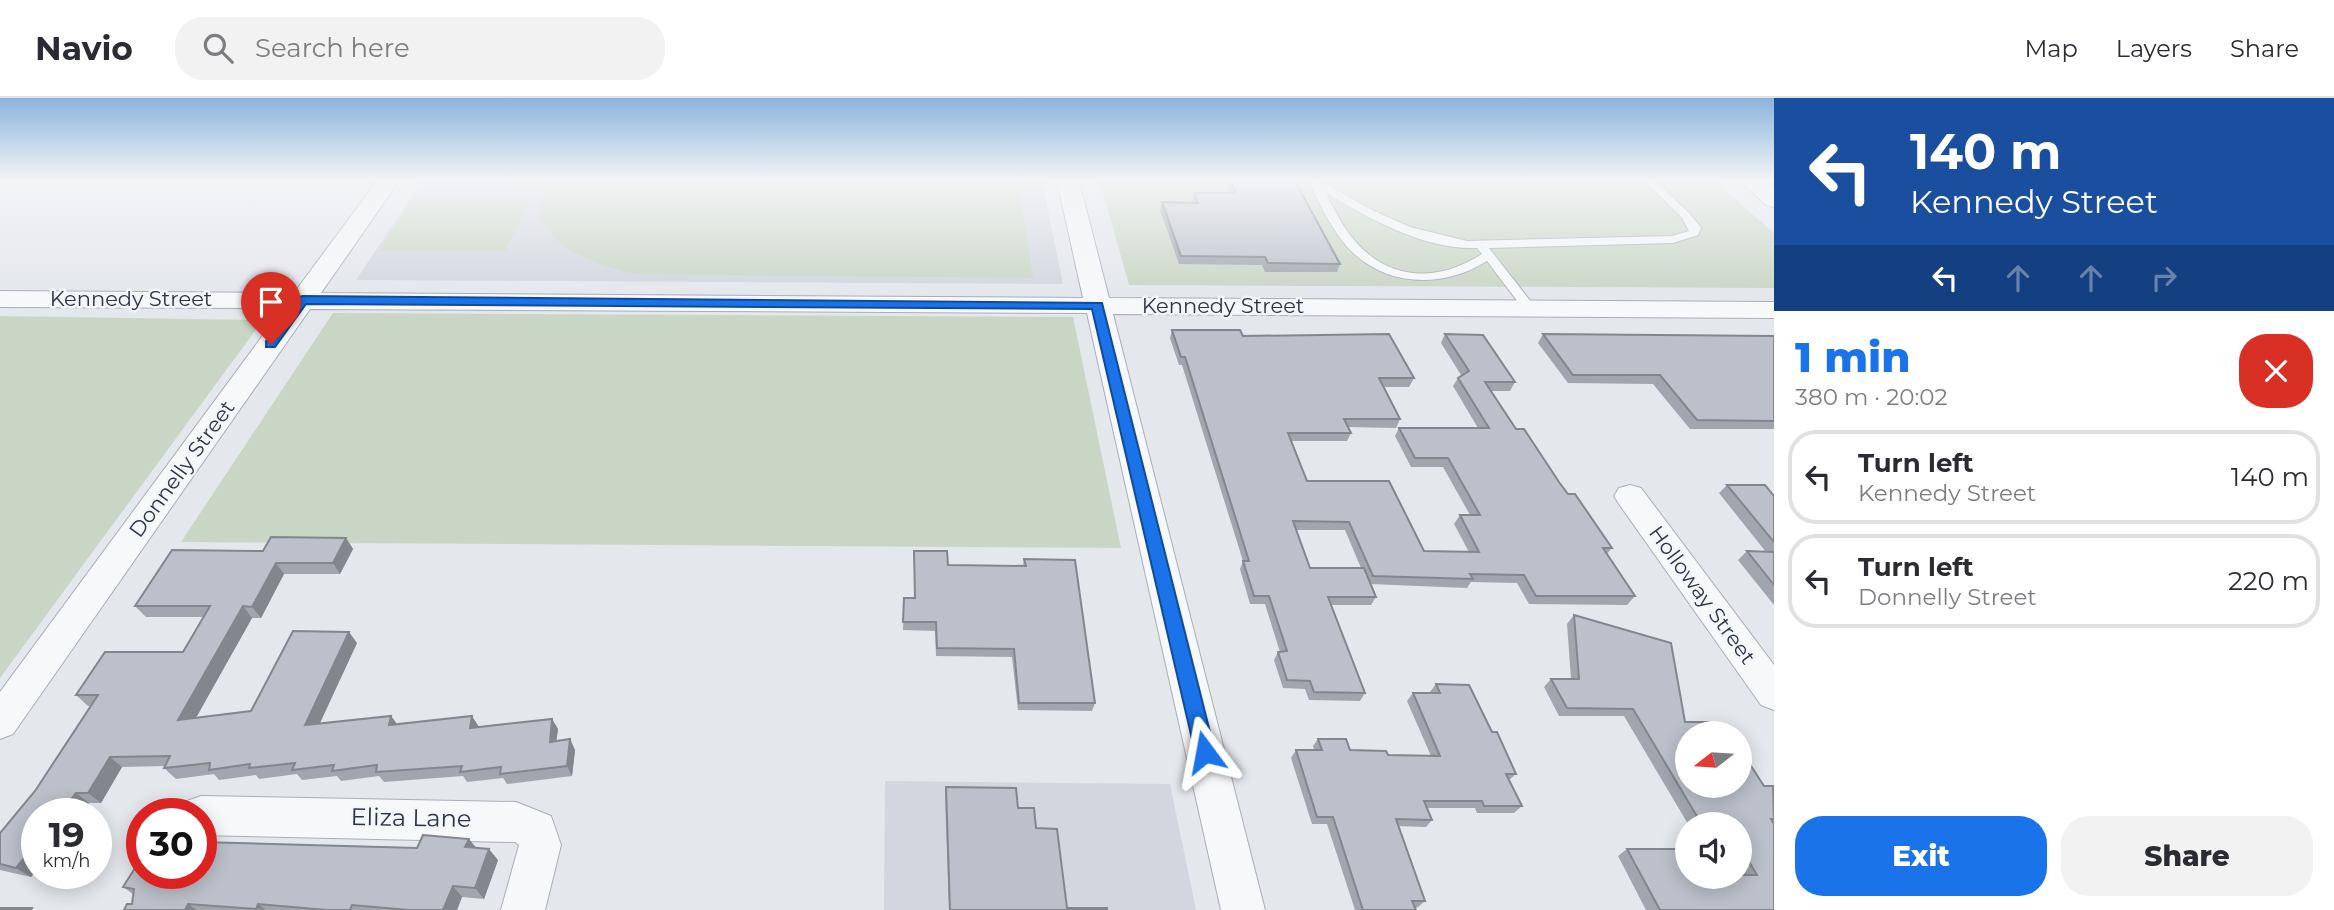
<!DOCTYPE html>
<meta charset="utf-8">
<style>
:root{--surface:#fff;--page:#f2f2f3;--text:#2b2b33;--muted:#7c7c81;--line:#e1e1e2;--accent:#1a73e8}
body{margin:0;font-family:Montserrat,sans-serif;background:var(--page);color:var(--text);height:100vh;display:flex;flex-direction:column;font-size:26px;white-space:nowrap}
*{box-sizing:border-box;margin:0}
p{font-size:23px;color:var(--muted)}
.icon{flex:none;width:38px;height:38px;fill:none;stroke:currentColor;stroke-width:2;stroke-linecap:round;stroke-linejoin:round}
.map{position:relative;flex:1;overflow:hidden}
.side{display:flex;flex-direction:column;background:var(--surface);width:560px}
.side>*{flex:none}
.hud{background:#1a4fa0;color:#fff;overflow:hidden}
.needle{width:46px;rotate:253deg}
.fabs{position:absolute;left:1675px;top:623px;display:grid;gap:14px}
.fabs a{display:grid;place-items:center;width:77px;height:77px;border-radius:50%;background:var(--surface);box-shadow:0 4px 18px #0003;font-size:35px}
.speed{position:absolute;left:21px;top:700px;display:flex;gap:14px;font-size:35px;font-weight:700;text-align:center}
.speed>*{display:grid;place-content:center;width:91px;height:91px;border-radius:50%;background:var(--surface);box-shadow:0 4px 18px #0003;line-height:1}
.speed small{font-size:18px;font-weight:400}
.speed .limit{border:10px solid #d22;background:#fff;color:#111}
.pin{position:absolute;display:grid;place-items:center;width:60px;height:60px;color:#fff;margin:-72px -30px;border-radius:50% 50% 50% 0;rotate:-45deg;box-shadow:0 0 7px #0007}
.pin .icon{rotate:45deg}
.me{position:absolute;width:77px;margin:-38px;rotate:347deg;stroke-linejoin:round;filter:drop-shadow(0 0 5px #0008)}
.turn{display:flex;align-items:center;gap:24px;height:147px;padding:0 21px;font-size:32px}
.turn .icon{width:91px;height:91px;stroke-width:2.5}
.turn b{display:block;font-size:49px;line-height:60px}
.lanes{display:flex;align-items:center;height:66px;padding:0 21px;background:#0003;justify-content:center;gap:35px;direction:ltr}
.lanes .off{opacity:.35}
.round{display:grid;place-items:center;flex:none;width:74px;height:74px;border-radius:28px;background:var(--page)}
.summary{display:flex;align-items:center;justify-content:space-between;height:119px;padding:0 21px}
h1{font-size:42px;font-weight:800;line-height:52px;color:var(--accent)}
.action{display:flex;gap:14px;margin-top:auto;padding:14px 21px}
.action a{flex:1;height:80px;border-radius:28px;background:var(--accent);color:#fff;font-size:28px;font-weight:800;line-height:80px;text-align:center}
.action a+a{background:var(--page);color:var(--text)}
ul{padding:0;list-style:none}
li{display:flex;align-items:center;gap:21px;height:94px;margin:0 14px 10px;padding:0 7px;border:4px solid var(--line);border-radius:28px}
li div{flex:1}
li b{display:block;font-size:26px}
li em{font-style:normal}
header{display:flex;align-items:center;gap:42px;box-sizing:border-box;height:98px;padding:0 35px;background:var(--surface);border-bottom:2px solid var(--line)}
header strong{font-size:33px}
nav{display:flex;gap:38px;margin-inline-start:auto;font-size:24px}
.search{width:490px;height:63px;background:var(--page);display:flex;align-items:center;gap:18px;box-sizing:border-box;padding:0 24px;border-radius:28px;color:var(--muted);font-size:26px}
main{display:flex;flex:1;min-height:0}
.map>svg:first-child{display:block}
.built{fill:#d2d6de}
.green{fill:#c9d6c5}
.lines{fill:none;stroke-linecap:round;stroke-linejoin:round}
.lane-casing{stroke:#a9aeb7;stroke-width:2}
.street-casing{stroke:#a9aeb7;stroke-width:2}
.lane{fill:#f7f8fa;fill-rule:evenodd}
.street{fill:#f7f8fa;fill-rule:evenodd}
.wall{fill:#a1a5ae;fill-rule:evenodd}
.shaded-wall{fill:#83868d}
.building{fill:#bbc0ca;stroke:#83868d;stroke-width:2}
.route{fill:#1a73e8;stroke:#114b97;stroke-width:2}
.labels{text-anchor:middle;stroke-width:5;stroke-linejoin:round;paint-order:stroke}
.street-label{font-size:21px;fill:#2b3445;stroke:#f4f6f9}
.near-street-label{font-size:24px;fill:#2b3445;stroke:#f4f6f9}
</style>
<header>
<strong>Navio</strong>
<div class="search"><svg class="icon" aria-label="search" viewBox="0 0 24 24"><circle cx="10" cy="10" r="6"/><path d="M15 15l6 6"/></svg>Search here</div>
<nav><a>Map</a><a>Layers</a><a>Share</a></nav>
</header>
<main>
<div class="map">
<svg width="1774" height="812" viewBox="0 0 1774 812">
<rect width="100%" height="100%" fill="#e4e7ec"/>
<!-- built -->
<g class="built">
<polygon points="422,83 1042,83 1063,186 356,182"/>
<polygon points="885,683 1170,686 1196,812 884,812"/>
</g>
<!-- green -->
<g class="green">
<path d="M 548,83 L 1018,83 L 1033,180 L 636,176 C 594,167 516,141 548,83 Z"/>
<polygon points="1100,83 1715,83 1774,135 1774,190 1129,187"/>
<polygon points="414,99 532,99 505,153 379,153"/>
<polygon points="333,215 1073,219 1121,450 181,444"/>
<polygon points="0,218 263,222 0,580"/>
</g>
<g class="lines">
<!-- lane casing -->
<g class="lane-casing">
<path id="lane" d="M 1309,83 L 1321,83 L 1372,112 L 1410,129 L 1467,143 L 1672,138 L 1689,133 L 1682,120 L 1645,83 L 1656,83 L 1690,116 L 1701,130 L 1698,137 L 1673,145 L 1489,150 L 1535,209 L 1529,213 L 1524,212 L 1487,163 C 1444,190 1387,190 1349,151 C 1332,132 1319,105 1309,83 ZM 1326,95 C 1370,121 1424,152 1477,150 L 1482,156 C 1438,184 1390,184 1354,142 C 1342,128 1334,111 1326,95 Z"/>
</g>
<!-- street casing -->
<g class="street-casing">
<g id="street">
<polygon points="377,83 399,83 321,195 1083,200 1057,83 1079,83 1109,200 1774,204 1774,220 1113,216 1265,812 1221,812 1087,215 310,211 13,636 0,641 0,594 283,210 0,209 0,193 294,195"/>
<polygon points="1740,83 1764,83 1774,91 1774,109 1766,107"/>
<polygon points="1630,387 1641,390 1774,567 1774,612 1761,607 1619,406 1614,398 1619,390"/>
<polygon points="201,698 516,704 551,718 561,747 545,812 501,812 519,747 515,744 201,737 201,716 181,716 187,703"/>
</g>
</g>
<!-- lane -->
<use href="#lane" class="lane"/>
<!-- street -->
<use href="#street" class="street"/>
</g>
<!-- wall -->
<g class="wall">
<polygon points="1225,83 1295,83 1340,166 1337,174 1265,174 1262,167 1179,166 1160,112 1162,104 1192,105 1194,95 1230,95"/>
<path d="M 1172,232 L 1243,238 L 1414,280 L 1409,289 L 1383,289 L 1400,321 L 1396,330 L 1348,329 L 1351,335 L 1347,343 L 1291,343 L 1307,383 L 1424,453 L 1469,454 L 1454,426 L 1460,417 L 1470,417 L 1443,369 L 1411,369 L 1395,338 L 1399,330 L 1478,330 L 1453,288 L 1458,280 L 1461,277 L 1441,245 L 1445,236 L 1515,284 L 1510,293 L 1490,293 L 1516,331 L 1612,450 L 1607,456 L 1635,498 L 1627,507 L 1529,506 L 1517,485 L 1471,484 L 1467,490 L 1370,486 L 1376,499 L 1371,507 L 1331,507 L 1365,595 L 1360,603 L 1309,602 L 1305,591 L 1283,590 L 1274,562 L 1278,554 L 1280,554 L 1265,506 L 1250,506 L 1240,471 L 1243,463 L 1182,267 L 1179,267 L 1170,240 ZM 1296,432 L 1345,432 L 1361,470 L 1310,470 Z"/>
<polygon points="1543,236 1774,238 1774,331 1690,331 1653,286 1568,285 1538,245"/>
<polygon points="1727,387 1774,398 1774,507 1738,462 1747,453 1766,454 1719,395"/>
<polygon points="346,440 353,451 340,476 284,476 261,520 252,520 196,620 251,613 357,545 319,626 391,618 397,626 479,629 552,621 558,631 556,643 570,641 575,652 572,678 507,686 503,680 467,684 463,678 384,684 379,678 341,683 337,678 302,682 297,676 259,681 256,677 219,682 214,676 176,681 164,670 165,668 122,669 101,705 89,705 31,779 0,772 0,735 35,693 91,608 88,608 76,597 183,554 203,519 146,519 135,508 263,453"/>
<polygon points="1024,461 1095,605 1092,613 1018,612 1012,559 936,558 935,533 903,532 904,500 915,500 948,467 1023,468"/>
<polygon points="1574,517 1687,635 1764,688 1774,689 1774,812 1646,812 1618,758 1627,751 1687,779 1741,777 1740,774 1740,726 1688,726 1624,618 1559,618 1544,589 1551,581 1571,581 1567,526"/>
<polygon points="1436,586 1492,634 1516,676 1509,682 1522,708 1514,715 1477,715 1475,710 1427,710 1432,722 1426,729 1398,728 1425,803 1418,809 1415,810 1416,812 1355,812 1327,726 1312,726 1291,660 1296,652 1314,652 1313,648 1318,641 1350,652 1388,657 1431,658 1407,603 1413,595 1430,595 1430,594"/>
<polygon points="946,689 1018,710 1036,730 1067,810 1107,812 949,812 945,696"/>
<polygon points="475,749 498,762 484,801 462,799 457,812 124,812 132,806 133,796 123,789 417,750"/>
</g>
<!-- shaded-wall -->
<g class="shaded-wall">
<polygon points="346,440 353,451 340,476 333,465"/>
<polygon points="276,465 284,476 261,520 252,509"/>
<polygon points="243,508 252,520 189,632 178,622"/>
<polygon points="349,534 357,545 314,638 305,627"/>
<polygon points="391,618 399,629 389,627"/>
<polygon points="472,618 479,629 470,630"/>
<polygon points="552,621 558,631 555,654 550,644"/>
<polygon points="570,641 575,652 572,678 567,668"/>
<polygon points="110,659 122,669 101,705 88,695"/>
<polygon points="76,695 89,705 81,716 59,716"/>
<polygon points="469,741 478,752 465,749"/>
<polygon points="37,744 37,772 31,779 16,770"/>
<polygon points="489,751 498,762 484,801 475,790"/>
<polygon points="453,788 462,799 457,812 443,812"/>
<polygon points="188,806 197,812 185,812"/>
<polygon points="258,806 266,812 256,811"/>
</g>
<!-- building -->
<g class="building">
<polygon points="1231,83 1295,83 1340,166 1268,165 1265,159 1181,158 1162,104 1198,105 1194,95 1236,95"/>
<polygon points="1172,232 1240,232 1243,238 1389,236 1414,280 1379,280 1400,321 1344,321 1351,335 1288,335 1307,383 1389,383 1424,453 1479,454 1460,417 1480,417 1448,360 1415,360 1399,330 1489,330 1458,280 1469,273 1445,236 1483,237 1515,284 1485,284 1516,331 1524,331 1559,384 1568,396 1575,396 1612,450 1603,450 1635,498 1536,498 1524,477 1470,476 1473,481 1373,478 1349,424 1293,423 1310,470 1364,470 1376,499 1328,499 1365,595 1314,594 1310,583 1287,582 1278,554 1287,553 1269,498 1254,498 1243,463 1249,463 1185,259 1181,259"/>
<polygon points="1543,236 1774,238 1774,323 1697,322 1660,277 1573,277"/>
<polygon points="1727,387 1765,387 1774,398 1774,444"/>
<polygon points="271,439 346,440 333,465 276,465 252,509 243,508 178,622 251,613 293,533 349,534 305,627 391,618 389,627 472,618 470,630 552,621 550,644 570,641 567,668 500,676 501,669 460,674 462,668 376,674 377,667 332,673 334,667 292,672 295,665 249,670 250,666 209,672 210,665 164,670 170,658 110,659 88,695 76,695 59,716 37,716 37,744 16,770 0,766 0,735 35,693 98,597 76,597 105,554 183,554 210,508 135,508 172,452 263,453"/>
<polygon points="914,453 947,453 948,467 1026,468 1024,461 1075,462 1095,605 1019,605 1014,551 937,550 936,524 903,524 904,500 915,500"/>
<polygon points="1747,453 1774,454 1774,487"/>
<polygon points="1574,517 1671,545 1685,624 1709,624 1717,635 1687,635 1687,688 1740,688 1740,651 1764,688 1773,688 1774,721 1771,721 1774,726 1774,812 1660,812 1627,751 1678,751 1687,767 1687,779 1740,779 1740,777 1757,777 1740,749 1740,726 1725,726 1722,720 1698,720 1633,611 1567,610 1551,581 1579,581"/>
<polygon points="1436,586 1469,587 1492,634 1497,634 1516,676 1506,676 1522,708 1484,708 1482,703 1424,703 1432,722 1396,721 1425,803 1412,803 1416,812 1363,812 1333,719 1317,719 1296,652 1322,652 1318,641 1346,641 1350,652 1386,653 1388,657 1440,658 1413,595 1440,595"/>
<polygon points="946,689 1016,690 1018,710 1034,710 1036,730 1057,731 1067,810 1107,810 1107,812 950,812"/>
<polygon points="423,737 469,741 465,749 489,751 475,790 453,788 443,812 409,812 352,807 350,812 327,812 258,806 256,811 188,806 185,812 124,812 127,806 132,806 134,791 123,789 142,759 142,775 201,775 201,744 417,750"/>
<polygon points="0,810 32,810 31,812 0,812"/>
</g>
<!-- sky -->
<linearGradient id="sky" x2="0" y2="1"><stop stop-color="#8bb4dd"/><stop offset="0.42" stop-color="#f3f4f6"/><stop offset="1" stop-color="#f3f4f6" stop-opacity="0"/></linearGradient>
<rect width="1774" height="197" fill="url(#sky)"/>
<!-- route -->
<polygon class="route" points="303,198 1102,205 1215,654 1212,661 1205,663 1198,661 1195,654 1092,211 306,206 275,249 266,249 266,243 298,199"/>
<g class="labels">
<!-- street labels -->
<g class="street-label">
<text x="131" y="208">Kennedy Street</text>
<text x="1223" y="215">Kennedy Street</text>
<text transform="translate(182 371) rotate(-54)" y="7">Donnelly Street</text>
<text transform="translate(1702 497) rotate(54)" y="7">Holloway Street</text>
</g>
<!-- near-street labels -->
<g class="near-street-label">
<text transform="translate(411 720) rotate(1)" y="8">Eliza Lane</text>
</g>
</g>
</svg>
<div class="fabs">
<a><svg class="needle" viewBox="-14 -14 28 28"><path d="M0-13l5 13h-10z" fill="#e53935"/><path d="M0 13l5-13h-10z" fill="#7c7c81"/></svg></a>
<a><svg class="icon" aria-label="sound" viewBox="0 0 24 24"><path d="M4 9h4l5-4v14l-5-4H4zM17 9q2 3 0 6"/></svg></a>
</div>
<div class="speed"><div>19<small>km/h</small></div><div class="limit">30</div></div>
<div class="pin" style="left:271px;top:246px;background:#d93025"><svg class="icon" aria-label="arrive" viewBox="0 0 24 24"><path d="M6 21V4h12l-3 4 3 4H6"/></svg></div>
<svg class="me" style="left:1205px;top:654px" viewBox="-20 -20 40 40"><path d="M0-17L14 15 0 8-14 15z" fill="#1a73e8" stroke="#fff" stroke-width="4"/></svg>
</div>
<section class="side">
<div class="hud">
<div class="turn"><svg class="icon" aria-label="left" viewBox="0 0 24 24"><path d="M17 20v-9H6M10 6l-5 5 5 5"/></svg><div><b>140 m</b>Kennedy Street</div></div>
<div class="lanes"><svg class="icon" aria-label="left" viewBox="0 0 24 24"><path d="M17 20v-9H6M10 6l-5 5 5 5"/></svg><svg class="icon off" aria-label="ahead" viewBox="0 0 24 24"><path d="M12 20V5M6 11l6-6 6 6"/></svg><svg class="icon off" aria-label="ahead" viewBox="0 0 24 24"><path d="M12 20V5M6 11l6-6 6 6"/></svg><svg class="icon off" aria-label="right" viewBox="0 0 24 24"><path d="M7 20v-9h11M14 6l5 5-5 5"/></svg></div>
</div>
<div class="summary"><div><h1>1 min</h1><p>380 m · 20:02</p></div><a class="round" style="background:#d93025;color:#fff"><svg class="icon" aria-label="close" viewBox="0 0 24 24"><path d="M6 6l12 12M18 6L6 18"/></svg></a></div>
<ul>
<li><svg class="icon" aria-label="left" viewBox="0 0 24 24"><path d="M17 20v-9H6M10 6l-5 5 5 5"/></svg><div><b>Turn left</b><p>Kennedy Street</p></div><em>140 m</em></li>
<li><svg class="icon" aria-label="left" viewBox="0 0 24 24"><path d="M17 20v-9H6M10 6l-5 5 5 5"/></svg><div><b>Turn left</b><p>Donnelly Street</p></div><em>220 m</em></li>
</ul>
<div class="action"><a>Exit</a><a>Share</a></div>
</section>
</main>
